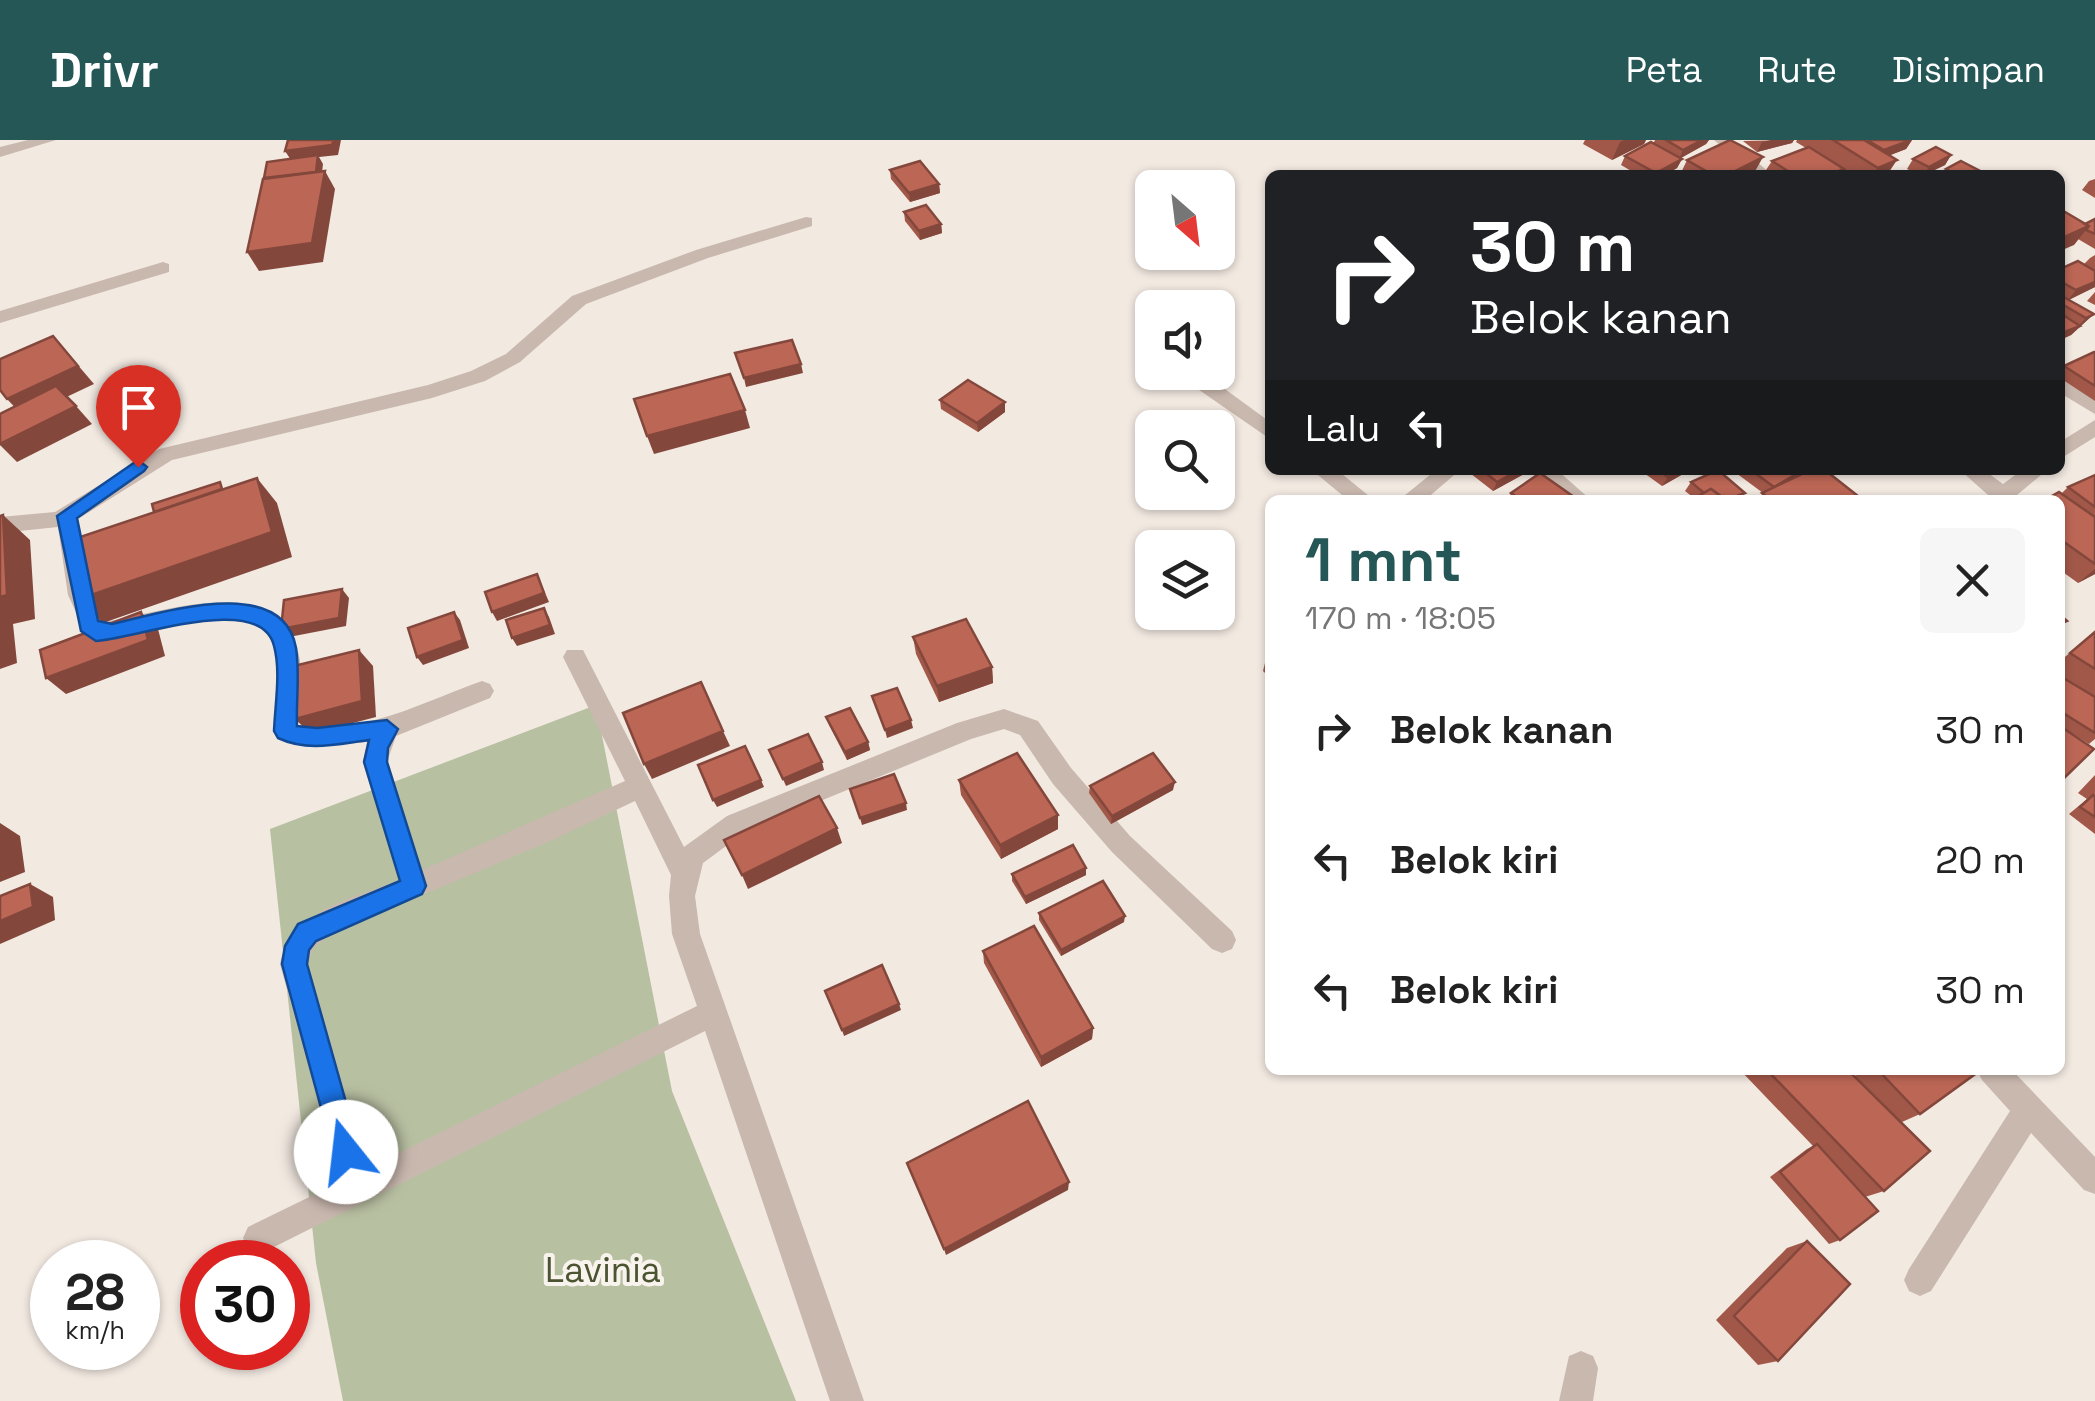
<!DOCTYPE html>
<html lang="id">
<meta charset="utf-8">
<style>
:root{--surface:#fff;--page:#f6f6f6;--text:#222;--muted:#767676;--accent:#245756}
body{margin:0;font-family:"Space Grotesk",sans-serif;background:var(--page);color:var(--text);height:100vh;display:flex;flex-direction:column;font-size:38px;white-space:nowrap}
*{box-sizing:border-box;margin:0}
p{font-size:32px;color:var(--muted)}
.icon{flex:none;width:55px;height:55px;fill:none;stroke:currentColor;stroke-width:2;stroke-linecap:round;stroke-linejoin:round}
.map{position:relative;flex:1;overflow:hidden}
.sheet{position:absolute;left:1265px;top:355px;width:800px;height:580px;display:flex;flex-direction:column;background:var(--surface);border-radius:15px;box-shadow:0 2px 8px #0004}
.sheet>*{flex:none}
.hud{position:absolute;left:1265px;top:30px;width:800px;height:305px;border-radius:15px;box-shadow:0 2px 8px #0004;background:#202124;color:#fff;overflow:hidden}
.needle{width:65px;rotate:152deg}
.controls{position:absolute;left:1135px;top:30px;display:grid;gap:20px}
.controls a{display:grid;place-items:center;width:100px;height:100px;border-radius:15px;background:var(--surface);box-shadow:0 2px 8px #0004;font-size:50px}
.speed{position:absolute;left:30px;top:1100px;display:flex;gap:20px;font-size:50px;font-weight:700;text-align:center}
.speed>*{display:grid;place-content:center;width:130px;height:130px;border-radius:50%;background:var(--surface);box-shadow:0 2px 8px #0004;line-height:1}
.speed small{font-size:25px;font-weight:400}
.speed .limit{border:15px solid #d22;background:#fff;color:#111}
.pin{position:absolute;display:grid;place-items:center;width:85px;height:85px;color:#fff;margin:-102px -42px;border-radius:50% 50% 50% 0;rotate:-45deg;box-shadow:0 0 10px #0007}
.pin .icon{rotate:45deg}
.me{position:absolute;width:110px;margin:-55px;rotate:344deg;stroke-linejoin:round;filter:drop-shadow(0 0 8px #0008)}
.turn{display:flex;align-items:center;gap:35px;height:210px;padding:0 40px;font-size:45px}
.turn .icon{width:130px;height:130px;stroke-width:2.5}
.turn b{display:block;font-size:70px;line-height:85px}
.then{display:flex;align-items:center;height:95px;padding:0 40px;background:#0003;gap:20px;font-size:38px}
.round{display:grid;place-items:center;flex:none;width:105px;height:105px;border-radius:15px;background:var(--page)}
.headline{display:flex;align-items:center;justify-content:space-between;height:170px;padding:0 40px}
h1{font-size:60px;font-weight:600;line-height:75px;color:var(--accent)}
ul{padding:0;list-style:none}
li{display:flex;align-items:center;gap:30px;height:130px;padding:0 40px}
li div{flex:1}
li b{display:block;font-size:38px}
li em{font-style:normal}
header{display:flex;align-items:center;gap:60px;box-sizing:border-box;height:140px;padding:0 50px;background:var(--accent);color:#fff}
header strong{font-size:48px}
nav{display:flex;gap:55px;margin-inline-start:auto;font-size:35px}
.map>svg:first-child{display:block}
.green{fill:#b8c0a2}
.lines{fill:none;stroke-linecap:round;stroke-linejoin:round}
.minor{fill:#c9b8ae;fill-rule:evenodd}
.wall{fill:#a25849}
.shaded-wall{fill:#84473c}
.building{fill:#bc6655;stroke:#84473c;stroke-width:2.5}
.route{fill:#1a73e8;stroke:#114b97;stroke-width:2.5}
.labels{text-anchor:middle;stroke-width:8;stroke-linejoin:round;paint-order:stroke}
.near-park-label{font-size:35px;fill:#4a5431;stroke:#f9f3ed}
</style>
<header>
<strong>Drivr</strong>
<nav><a>Peta</a><a>Rute</a><a>Disimpan</a></nav>
</header>
<div class="map">
<svg width="2095" height="1261" viewBox="0 0 2095 1261">
<rect width="100%" height="100%" fill="#f2e9e1"/>
<!-- green -->
<polygon class="green" points="596,565 672,951 796,1261 343,1261 316,1123 270,689"/>
<g class="lines">
<!-- minor -->
<g class="minor">
<polygon points="28,0 56,0 0,17 0,7"/>
<polygon points="1714,0 1732,0 1772,35 1754,35"/>
<path d="M 806,77 L 812,78 L 812,86 L 708,118 L 586,164 L 520,222 L 485,241 L 432,258 L 172,320 L 78,379 L 91,455 L 102,482 C 159,475 271,429 297,508 C 305,531 298,560 298,585 C 364,596 422,562 482,541 L 490,544 L 494,551 L 490,558 L 396,596 L 387,622 L 422,730 L 625,641 L 563,517 L 567,510 L 583,510 L 684,707 L 727,676 L 957,583 L 1004,569 L 1038,581 L 1071,628 L 1130,696 L 1232,791 L 1236,800 L 1232,809 L 1222,813 L 1212,809 L 1112,712 L 1053,644 L 1020,595 L 1004,589 L 971,599 L 745,692 L 703,723 L 695,756 L 700,794 L 864,1261 L 830,1261 L 705,891 L 270,1109 L 259,1114 L 248,1109 L 243,1098 L 248,1087 L 340,1042 L 280,824 C 292,769 353,759 399,740 L 363,622 L 367,602 L 310,607 L 277,598 L 274,591 C 274,565 280,538 275,512 C 259,439 131,512 88,498 L 68,455 L 58,387 L 0,393 L 0,377 L 55,372 L 159,309 L 428,245 L 471,231 L 506,214 L 572,156 L 696,110 ZM 635,661 L 671,735 L 669,756 L 672,794 L 697,866 L 367,1029 L 308,824 L 314,807 L 337,791 L 548,702 Z"/>
<polygon points="163,122 169,124 169,132 0,183 0,171"/>
<polygon points="1192,232 1203,233 1270,282 1270,299 1189,243 1186,238"/>
<polygon points="2060,237 2095,258 2095,274 2060,253"/>
<polygon points="2095,280 2095,297 2060,319 2060,302"/>
<polygon points="1312,330 1337,330 1374,360 1348,360"/>
<polygon points="1436,330 1460,330 1425,360 1399,360"/>
<polygon points="1533,330 1557,330 1591,360 1566,360"/>
<polygon points="1792,330 1817,330 1855,360 1829,360"/>
<polygon points="1960,330 1984,330 2003,344 2022,330 2047,330 2011,360 1985,360 1988,355"/>
<polygon points="1977,930 2012,930 2095,1017 2095,1054 2084,1050 2031,993 1931,1151 1920,1156 1909,1151 1904,1140 1909,1129 2010,971 1982,940"/>
<polygon points="1581,1211 1593,1216 1598,1228 1593,1261 1559,1261 1569,1216"/>
</g>
</g>
<!-- wall -->
<g class="wall">
<polygon points="1585,0 1646,0 1644,4 1612,20 1583,4"/>
<polygon points="1655,0 1709,0 1706,4 1681,18 1682,19 1677,28 1665,35 1638,35 1621,25 1625,16 1653,4"/>
<polygon points="1794,0 1792,3 1757,12 1743,1"/>
<polygon points="1797,0 1912,0 1906,9 1890,15 1887,35 1848,35 1843,31 1840,35 1774,35 1766,30 1772,21 1806,8 1796,2"/>
<polygon points="1951,15 1945,25 1925,35 1919,35 1907,29 1913,19"/>
<polygon points="1687,20 1753,35 1680,35"/>
<polygon points="1946,29 1982,35 1942,35"/>
<polygon points="890,30 939,44 940,53 910,62 891,39"/>
<polygon points="2095,39 2095,58 2082,50 2089,41"/>
<polygon points="904,72 941,84 942,93 920,100 905,81"/>
<polygon points="2095,79 2095,109 2078,99 2074,105 2085,84"/>
<polygon points="2095,115 2095,147 2069,160 2094,174 2071,195 2060,200 2060,129 2084,124 2090,118"/>
<polygon points="2095,152 2095,165 2087,161"/>
<polygon points="2095,212 2095,261 2060,238 2060,230 2064,226"/>
<polygon points="940,260 1005,272 978,292 941,269"/>
<polygon points="1466,330 1526,330 1524,334 1493,351"/>
<polygon points="1646,330 1690,330 1662,346 1644,333"/>
<polygon points="1732,330 1794,330 1798,333 1795,337 1863,360 1758,360 1763,353"/>
<polygon points="2095,335 2095,434 2078,443 2060,430 2060,360 2061,354 2068,347"/>
<polygon points="1691,342 1745,353 1740,360 1691,360 1694,358 1685,351"/>
<polygon points="1511,353 1574,357 1572,360 1508,360"/>
<polygon points="2095,492 2095,599 2089,604 2060,586 2060,521"/>
<polygon points="913,497 992,527 993,543 939,562 916,514"/>
<polygon points="1270,513 1270,538 1263,531 1267,515"/>
<polygon points="826,577 868,602 870,610 847,620 829,585"/>
<polygon points="2095,635 2095,694 2069,674 2087,659 2078,653"/>
<polygon points="959,640 1058,675 1058,689 1001,719 961,655"/>
<polygon points="1090,646 1173,650 1111,684 1089,653"/>
<polygon points="1086,728 1086,735 1026,764 1012,741 1012,734"/>
<polygon points="1039,773 1124,782 1061,816 1039,780"/>
<polygon points="983,811 1093,888 1092,899 1041,927 984,823"/>
<polygon points="1740,930 1848,930 1855,936 1864,930 1976,930 1920,974 1902,982 1884,1051 1865,1057 1840,1100 1829,1104 1770,1037 1807,1009 1813,1006"/>
<polygon points="1807,1101 1778,1221 1758,1225 1716,1180 1787,1108"/>
</g>
<!-- shaded-wall -->
<g class="shaded-wall">
<polygon points="334,0 341,0 338,15 319,17 323,24 321,41 291,20 285,11"/>
<polygon points="1624,0 1646,0 1644,4 1612,20 1620,2"/>
<polygon points="1702,0 1709,0 1706,4 1679,19 1683,10"/>
<polygon points="1771,0 1794,0 1792,3 1757,12 1762,2"/>
<polygon points="1912,0 1906,9 1878,20 1884,10"/>
<polygon points="1951,15 1945,25 1923,35 1929,27"/>
<polygon points="1763,17 1753,35 1727,35"/>
<polygon points="1682,19 1677,28 1665,35 1655,35 1656,33"/>
<polygon points="1897,20 1887,35 1873,35 1878,28"/>
<polygon points="325,31 335,49 323,122 259,131 247,112"/>
<polygon points="939,44 940,53 910,62 909,53"/>
<polygon points="941,84 942,93 920,100 919,91"/>
<polygon points="2089,86 2074,105 2060,111 2060,99"/>
<polygon points="2095,142 2095,147 2068,160 2076,150"/>
<polygon points="2094,174 2071,195 2060,200 2062,193 2078,186 2086,178"/>
<polygon points="53,196 94,244 24,277 7,259"/>
<polygon points="801,224 803,233 746,247 744,238"/>
<polygon points="1005,262 1005,272 978,292 977,283"/>
<polygon points="76,266 92,284 17,322 0,305"/>
<polygon points="745,270 750,288 654,314 647,296"/>
<polygon points="1519,330 1526,330 1524,334 1493,351 1497,342"/>
<polygon points="1680,330 1690,330 1662,346 1668,337"/>
<polygon points="257,338 277,363 292,417 103,483 77,460"/>
<polygon points="3,375 30,400 35,479 13,484 17,523 0,529 0,457"/>
<polygon points="2095,429 2095,434 2078,443"/>
<polygon points="537,434 549,462 497,481 492,472"/>
<polygon points="342,449 349,458 346,486 289,497 281,489"/>
<polygon points="544,468 549,477 555,494 517,506 512,498"/>
<polygon points="141,472 158,489 165,516 66,554 46,538"/>
<polygon points="454,472 460,480 469,508 423,525 417,517"/>
<polygon points="359,510 373,526 376,577 311,594 295,579"/>
<polygon points="992,527 993,543 939,562 937,546"/>
<polygon points="911,580 913,588 887,598 885,590"/>
<polygon points="723,591 730,606 652,639 644,624"/>
<polygon points="868,602 870,610 847,620 845,612"/>
<polygon points="822,622 824,630 786,646 783,639"/>
<polygon points="761,640 764,647 717,667 713,660"/>
<polygon points="1175,642 1173,650 1111,684 1112,676"/>
<polygon points="906,663 907,670 862,685 860,678"/>
<polygon points="1058,675 1058,689 1001,719 1000,705"/>
<polygon points="0,683 20,696 25,732 0,742"/>
<polygon points="837,688 842,703 748,749 742,735"/>
<polygon points="1086,728 1086,735 1026,764 1025,757"/>
<polygon points="30,744 53,757 55,780 0,804 0,781"/>
<polygon points="1125,776 1124,782 1061,816 1061,810"/>
<polygon points="899,864 901,870 844,896 842,890"/>
<polygon points="1093,888 1092,899 1041,927 1041,917"/>
<polygon points="1069,1042 1068,1050 946,1115 944,1109"/>
</g>
<!-- building -->
<g class="building">
<polygon points="288,0 334,0 332,5 285,11"/>
<polygon points="1666,0 1702,0 1683,10"/>
<polygon points="1730,0 1763,17 1727,35 1713,35 1687,20"/>
<polygon points="1833,0 1864,0 1897,20 1878,28"/>
<polygon points="1867,0 1911,0 1884,10"/>
<polygon points="1651,2 1682,19 1656,33 1625,16"/>
<polygon points="1809,7 1844,29 1829,35 1794,35 1772,21"/>
<polygon points="1936,7 1951,15 1929,27 1913,19"/>
<polygon points="318,15 316,32 264,38 267,22"/>
<polygon points="920,21 939,44 909,53 890,30"/>
<polygon points="1961,21 1984,33 1980,35 1958,35 1946,29"/>
<polygon points="325,31 312,103 247,112 263,39"/>
<polygon points="926,65 941,84 919,91 904,72"/>
<polygon points="2060,69 2089,86 2060,99"/>
<polygon points="2095,79 2095,94 2086,90 2089,86 2085,84"/>
<polygon points="2078,121 2095,131 2095,142 2076,150 2060,141 2060,129"/>
<polygon points="2060,155 2094,174 2086,178 2060,163"/>
<polygon points="2060,173 2080,186 2062,193 2060,192"/>
<polygon points="53,196 78,226 7,259 0,250 0,219"/>
<polygon points="792,200 801,224 744,238 735,213"/>
<polygon points="2094,212 2095,212 2095,246 2064,226"/>
<polygon points="730,234 745,270 647,296 634,259"/>
<polygon points="968,240 1005,262 977,283 940,260"/>
<polygon points="56,246 76,266 0,304 0,274"/>
<polygon points="1482,330 1519,330 1497,342"/>
<polygon points="1658,330 1680,330 1668,337"/>
<polygon points="1718,330 1745,353 1726,360 1711,349 1704,353 1691,342"/>
<polygon points="1751,330 1794,330 1798,333 1774,347"/>
<polygon points="1810,330 1825,330 1863,360 1771,360 1762,353"/>
<polygon points="1540,333 1574,357 1569,360 1521,360 1511,353"/>
<polygon points="2095,335 2095,367 2068,347"/>
<polygon points="257,338 272,392 77,460 68,401"/>
<polygon points="220,342 222,349 154,372 152,364"/>
<polygon points="1711,349 1726,360 1691,360"/>
<polygon points="2059,352 2095,377 2095,424 2060,399 2060,360 2045,360"/>
<polygon points="3,375 7,455 0,457 0,376"/>
<polygon points="537,434 544,453 492,472 485,452"/>
<polygon points="342,449 339,478 281,489 284,460"/>
<polygon points="544,468 550,485 512,498 506,480"/>
<polygon points="141,472 148,500 46,538 40,510"/>
<polygon points="454,472 463,500 417,517 408,488"/>
<polygon points="2060,475 2067,481 2060,484"/>
<polygon points="966,479 992,527 937,546 913,497"/>
<polygon points="2095,492 2095,529 2070,513"/>
<polygon points="359,510 362,561 295,579 294,526"/>
<polygon points="2060,536 2095,557 2095,593 2060,571"/>
<polygon points="701,542 723,591 644,624 623,573"/>
<polygon points="897,548 911,580 885,590 872,556"/>
<polygon points="850,568 868,602 845,612 826,577"/>
<polygon points="2060,586 2094,609 2060,642"/>
<polygon points="808,594 822,622 783,639 769,610"/>
<polygon points="745,606 761,640 713,660 698,625"/>
<polygon points="1017,613 1058,675 1000,705 959,640"/>
<polygon points="1153,613 1175,642 1112,676 1090,646"/>
<polygon points="894,634 906,663 860,678 850,649"/>
<polygon points="2093,655 2095,657 2095,677 2080,667"/>
<polygon points="819,656 837,688 742,735 724,700"/>
<polygon points="1073,705 1086,728 1025,757 1012,734"/>
<polygon points="1103,741 1125,776 1061,810 1039,773"/>
<polygon points="30,744 33,767 0,781 0,756"/>
<polygon points="1034,786 1093,888 1041,917 983,811"/>
<polygon points="882,825 899,864 842,890 825,851"/>
<polygon points="1767,930 1848,930 1930,1011 1884,1051"/>
<polygon points="1878,930 1976,930 1978,932 1920,974"/>
<polygon points="1028,961 1069,1042 944,1109 907,1023"/>
<polygon points="1817,1004 1878,1071 1840,1100 1780,1032"/>
<polygon points="1807,1101 1850,1144 1778,1221 1734,1176"/>
</g>
<!-- route -->
<path class="route" d="M 138,320 L 147,327 L 144,331 L 77,378 L 98,481 L 112,484 C 161,473 283,433 296,508 C 300,533 296,561 297,586 L 317,588 L 387,580 L 398,589 L 388,608 L 387,622 L 426,746 L 422,754 L 316,801 L 309,810 L 307,824 L 360,1012 L 356,1022 L 346,1026 L 337,1022 L 333,1012 L 282,824 L 285,806 L 298,784 L 400,741 L 364,622 L 369,600 C 337,604 308,612 278,598 L 274,591 C 275,565 281,531 274,506 C 261,451 135,499 96,501 L 81,491 L 57,376 Z"/>
<g class="labels">
<!-- near-park labels -->
<g class="near-park-label">
<text x="603" y="1142">Lavinia</text>
</g>
</g>
</svg>
<div class="controls">
<a><svg class="needle" viewBox="-14 -14 28 28"><path d="M0-13l5 13h-10z" fill="#e53935"/><path d="M0 13l5-13h-10z" fill="#767676"/></svg></a>
<a><svg class="icon" aria-label="sound" viewBox="0 0 24 24"><path d="M4 9h4l5-4v14l-5-4H4zM17 9q2 3 0 6"/></svg></a>
<a><svg class="icon" aria-label="search" viewBox="0 0 24 24"><circle cx="10" cy="10" r="6"/><path d="M15 15l6 6"/></svg></a>
<a><svg class="icon" aria-label="layers" viewBox="0 0 24 24"><path d="M12 4l9 5-9 5-9-5zM3 14l9 5 9-5"/></svg></a>
</div>
<div class="speed"><div>28<small>km/h</small></div><div class="limit">30</div></div>
<div class="pin" style="left:138px;top:327px;background:#d93025"><svg class="icon" aria-label="arrive" viewBox="0 0 24 24"><path d="M6 21V4h12l-3 4 3 4H6"/></svg></div>
<svg class="me" style="left:346px;top:1012px" viewBox="-20 -20 40 40"><circle r="19" fill="#fff"/><path d="M0-13L10 11 0 6-10 11z" fill="#1a73e8"/></svg>
<div class="hud">
<div class="turn"><svg class="icon" aria-label="right" viewBox="0 0 24 24"><path d="M7 20v-9h11M14 6l5 5-5 5"/></svg><div><b>30 m</b>Belok kanan</div></div>
<div class="then">Lalu<svg class="icon" aria-label="left" viewBox="0 0 24 24"><path d="M17 20v-9H6M10 6l-5 5 5 5"/></svg></div>
</div>
<section class="sheet">
<div class="headline"><div><h1>1 mnt</h1><p>170 m · 18:05</p></div><a class="round"><svg class="icon" aria-label="close" viewBox="0 0 24 24"><path d="M6 6l12 12M18 6L6 18"/></svg></a></div>
<ul>
<li><svg class="icon" aria-label="right" viewBox="0 0 24 24"><path d="M7 20v-9h11M14 6l5 5-5 5"/></svg><div><b>Belok kanan</b></div><em>30 m</em></li>
<li><svg class="icon" aria-label="left" viewBox="0 0 24 24"><path d="M17 20v-9H6M10 6l-5 5 5 5"/></svg><div><b>Belok kiri</b></div><em>20 m</em></li>
<li><svg class="icon" aria-label="left" viewBox="0 0 24 24"><path d="M17 20v-9H6M10 6l-5 5 5 5"/></svg><div><b>Belok kiri</b></div><em>30 m</em></li>
</ul>
</section>
</div>
